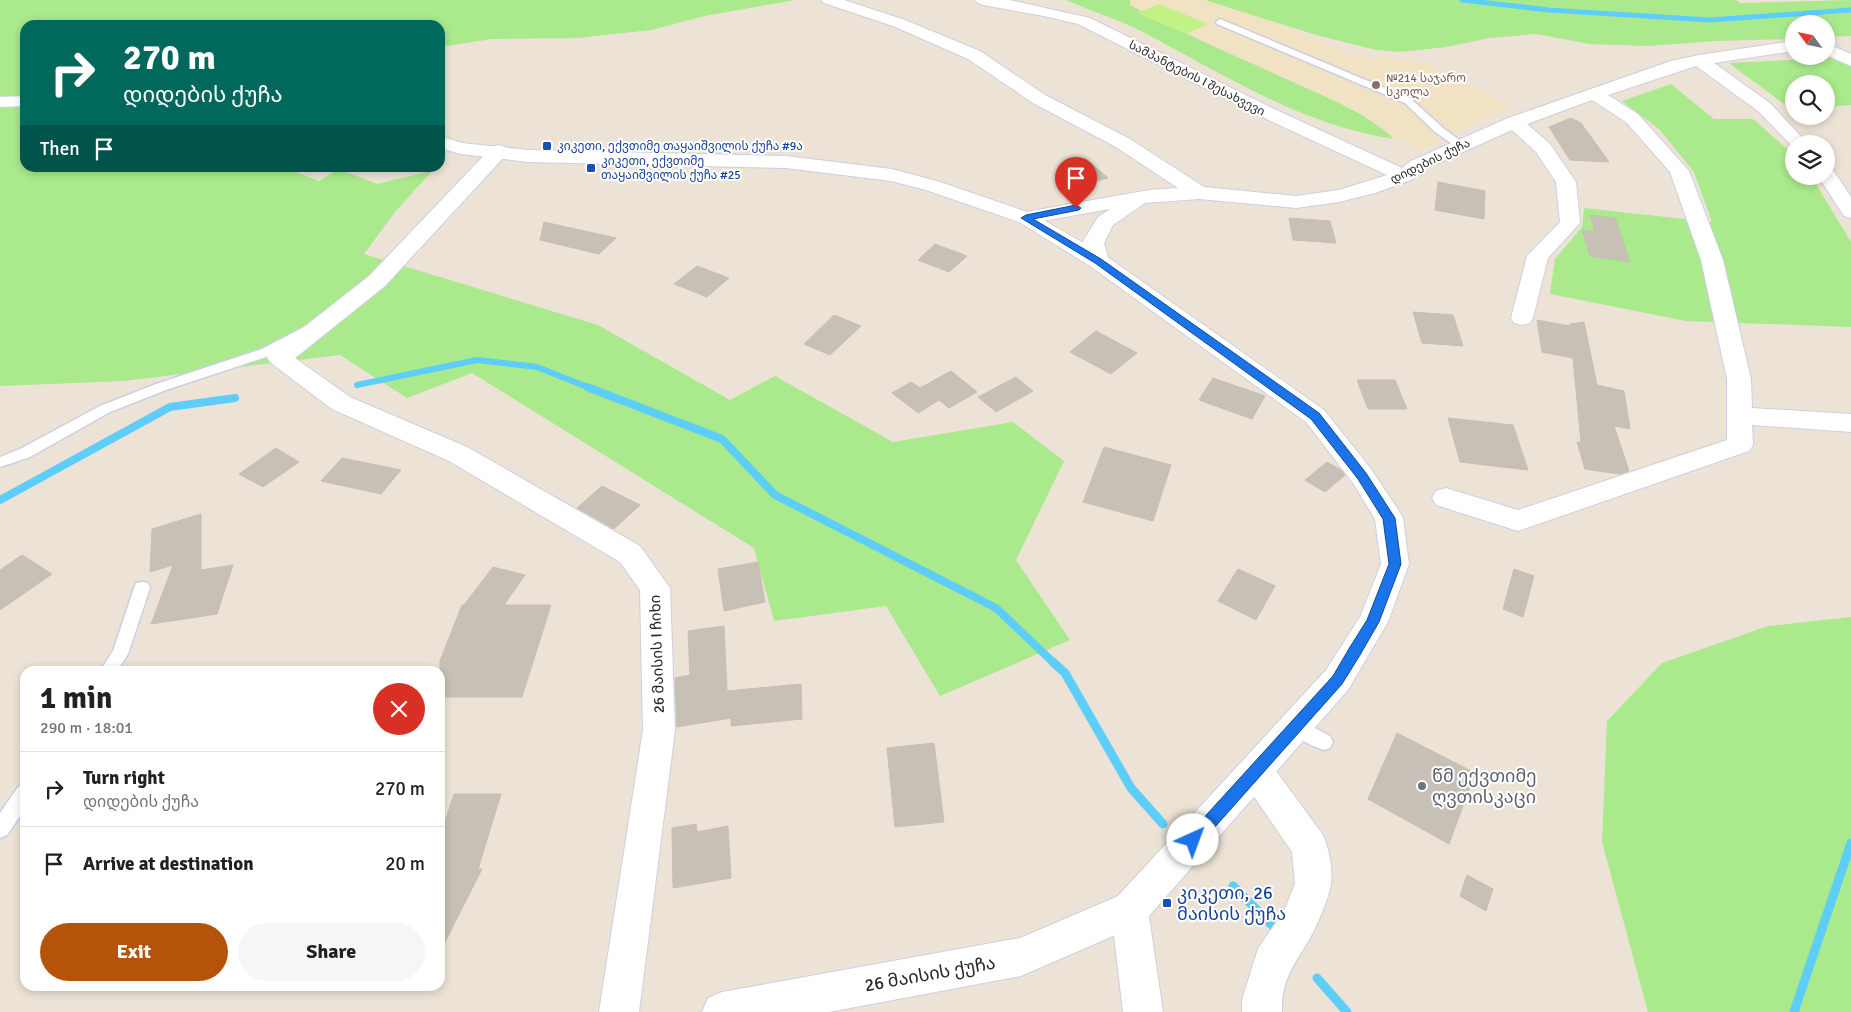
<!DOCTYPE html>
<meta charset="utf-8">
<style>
:root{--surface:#fff;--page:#f6f6f6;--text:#202124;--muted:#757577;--line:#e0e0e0;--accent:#b45309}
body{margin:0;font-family:Signika,"Noto Sans Georgian",sans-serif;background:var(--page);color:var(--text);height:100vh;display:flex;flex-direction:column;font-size:19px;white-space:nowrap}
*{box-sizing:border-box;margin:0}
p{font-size:16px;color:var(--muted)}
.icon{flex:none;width:28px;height:28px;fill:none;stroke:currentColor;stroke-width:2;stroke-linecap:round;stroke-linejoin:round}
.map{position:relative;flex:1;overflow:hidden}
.details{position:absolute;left:20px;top:666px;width:425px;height:325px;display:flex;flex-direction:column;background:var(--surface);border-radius:15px;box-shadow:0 2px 8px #0003}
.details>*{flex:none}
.banner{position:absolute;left:20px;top:20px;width:425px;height:152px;border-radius:15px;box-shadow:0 2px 8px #0003;background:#00695c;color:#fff;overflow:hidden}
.needle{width:32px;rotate:303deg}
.controls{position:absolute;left:1785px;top:15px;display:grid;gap:10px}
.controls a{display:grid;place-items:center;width:50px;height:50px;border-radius:50%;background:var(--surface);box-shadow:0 2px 8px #0003;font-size:25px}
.pin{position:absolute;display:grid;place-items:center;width:42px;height:42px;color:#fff;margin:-51px -21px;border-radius:50% 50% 50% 0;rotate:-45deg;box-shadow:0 0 5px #0007}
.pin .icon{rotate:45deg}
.me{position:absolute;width:55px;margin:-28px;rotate:43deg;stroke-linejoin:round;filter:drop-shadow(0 0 4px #0008)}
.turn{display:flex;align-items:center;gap:18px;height:105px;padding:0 20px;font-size:22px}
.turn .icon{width:65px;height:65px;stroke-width:2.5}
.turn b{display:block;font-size:35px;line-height:42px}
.then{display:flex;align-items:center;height:48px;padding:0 20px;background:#0003;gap:10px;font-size:19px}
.round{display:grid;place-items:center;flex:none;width:52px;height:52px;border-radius:26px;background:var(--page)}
.overview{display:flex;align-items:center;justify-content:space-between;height:85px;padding:0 20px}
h1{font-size:30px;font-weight:700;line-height:38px}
.primary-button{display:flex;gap:10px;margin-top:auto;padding:10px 20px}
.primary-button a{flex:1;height:58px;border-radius:30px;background:var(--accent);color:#fff;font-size:20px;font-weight:700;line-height:58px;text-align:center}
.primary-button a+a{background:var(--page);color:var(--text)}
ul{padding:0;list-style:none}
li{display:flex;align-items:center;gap:15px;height:75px;padding:0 20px;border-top:1px solid var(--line)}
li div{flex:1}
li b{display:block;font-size:19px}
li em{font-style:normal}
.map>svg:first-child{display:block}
.education{fill:#f0e2c3}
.green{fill:#aae98c}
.pitch{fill:#c2f286}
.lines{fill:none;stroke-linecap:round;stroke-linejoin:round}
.stream-far3{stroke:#5dcdfa;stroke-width:5}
.stream-far2{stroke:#5dcdfa;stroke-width:6}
.stream-far1{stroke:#5dcdfa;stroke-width:8}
.stream{stroke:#5dcdfa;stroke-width:9}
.building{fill:#c6c0b6;stroke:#c7bfb0}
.service-casing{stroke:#cccfe2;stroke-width:3}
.minor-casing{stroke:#cccfe2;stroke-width:2}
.tertiary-casing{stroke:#cccfe2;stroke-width:2}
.service{fill:#fff;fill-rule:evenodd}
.minor{fill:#fff;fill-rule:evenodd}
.tertiary{fill:#fff;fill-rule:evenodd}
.route{fill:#1a73e8;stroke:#114b97}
.education-dot{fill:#8d6e63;stroke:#fff;stroke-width:2}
.transit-dot{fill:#1a4fb4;stroke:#fff;stroke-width:2}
.worship-dot{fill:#6b7280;stroke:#fff;stroke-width:2}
.labels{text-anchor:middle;stroke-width:4;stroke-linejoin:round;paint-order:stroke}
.far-street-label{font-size:12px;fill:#272727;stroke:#fff}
.far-education-label{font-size:12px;fill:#785e54;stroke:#fff;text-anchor:start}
.far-transit-label{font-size:12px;fill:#164399;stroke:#fff;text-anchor:start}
.street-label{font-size:15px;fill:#272727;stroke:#fff}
.near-worship-label{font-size:18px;fill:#5b616d;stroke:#fff;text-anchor:start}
.near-transit-label{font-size:18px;fill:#164399;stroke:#fff;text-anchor:start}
.near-street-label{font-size:18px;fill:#272727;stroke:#fff}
</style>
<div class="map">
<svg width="1851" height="1012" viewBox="0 0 1851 1012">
<rect width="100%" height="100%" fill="#ece3d6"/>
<!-- education -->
<polygon class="education" points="1131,0 1220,0 1348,54 1426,63 1511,106 1422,149 1129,14 1126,2"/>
<!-- green -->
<g class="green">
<polygon points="0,0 795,0 705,16 651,30 577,38 492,39 440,47 440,25 25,25 25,97 0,98"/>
<path d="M 1066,0 L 1130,0 L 1130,5 C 1184,34 1240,58 1295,83 C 1328,98 1367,113 1394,139 C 1300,125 1220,72 1137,29 C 1114,18 1089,10 1066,0 Z"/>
<polygon points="1205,0 1736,0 1740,3 1851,0 1851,36 1826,37 1826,24 1794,24 1794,39 1715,41 1648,46 1589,44 1537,34 1489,38 1447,47 1399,52 1376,50 1316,35"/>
<polygon points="1851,57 1851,105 1826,107 1826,84 1794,84 1792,110 1729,63"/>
<polygon points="1671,84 1714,119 1753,119 1794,155 1794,176 1811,176 1851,242 1851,327 1686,321 1550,294 1555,259 1582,227 1584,208 1712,222 1694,172 1660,130 1622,101"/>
<polygon points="0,105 25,105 25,168 292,168 291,170 319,181 339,169 377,184 432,171 395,212 364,254 598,325 730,400 775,376 893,442 1013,422 1064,461 1016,560 1070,640 940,696 886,606 774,621 754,548 472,373 407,398 340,355 123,381 0,386"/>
<polygon points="1851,617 1851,1012 1648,1012 1602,842 1607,721 1662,663 1768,626"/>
</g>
<!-- pitch -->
<polygon class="pitch" points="1159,4 1208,24 1186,34 1137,13"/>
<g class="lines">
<!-- stream-far3 -->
<polyline class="stream-far3" points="1462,0 1549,10 1710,20 1851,10"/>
<!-- stream-far2 -->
<polyline class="stream-far2" points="357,385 477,360 537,367 590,388"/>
<!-- stream-far1 -->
<g class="stream-far1">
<polyline points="587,387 722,439 775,495 996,608 1054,663"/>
<polyline points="0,500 170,407 235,398"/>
</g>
<!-- stream -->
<g class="stream">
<polyline points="1053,662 1065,673 1131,788 1163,824"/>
<polyline points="1233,886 1273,926"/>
<polyline points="1317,978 1347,1012"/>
<polyline points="1794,1012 1851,843"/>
</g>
</g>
<!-- building -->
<g class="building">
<polygon points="1571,118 1581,123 1609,162 1570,160 1549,127"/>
<polygon points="1086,159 1108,178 1083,185 1061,167"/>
<polygon points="1438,182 1485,191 1484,219 1435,210"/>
<polygon points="1590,215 1615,218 1630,262 1590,256 1582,230 1595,232"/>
<polygon points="1289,218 1330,221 1336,243 1293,240"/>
<polygon points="544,222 616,238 599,254 540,240"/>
<polygon points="935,244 967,256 949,272 918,260"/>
<polygon points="697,266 729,278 707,297 674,284"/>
<polygon points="1413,312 1453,315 1463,346 1422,343"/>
<polygon points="834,315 861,326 830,355 804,344"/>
<polygon points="1537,320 1570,326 1570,324 1584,322 1597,385 1624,391 1630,429 1614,426 1629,471 1619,474 1585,469 1577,442 1581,442 1573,358 1542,352"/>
<polygon points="1096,331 1137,353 1111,374 1070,352"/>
<polygon points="951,371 977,392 949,408 939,400 918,413 892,393 911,382 920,388"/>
<polygon points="1016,377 1033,391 996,412 978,397"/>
<polygon points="1213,378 1265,396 1252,419 1199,400"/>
<polygon points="1357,380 1395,380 1407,409 1368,409"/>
<polygon points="1448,418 1513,425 1528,470 1460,462"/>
<polygon points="1104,447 1171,465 1153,521 1083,502"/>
<polygon points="276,448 299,462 263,487 239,474"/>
<polygon points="342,458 401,470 381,494 321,481"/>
<polygon points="1327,462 1341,470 1345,475 1325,492 1305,480"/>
<polygon points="602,486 640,505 614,529 577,508"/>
<polygon points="201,514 201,570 233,565 217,614 151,624 173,565 150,572 152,529"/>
<polygon points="22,555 52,574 0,610 0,570"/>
<polygon points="758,562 765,602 724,611 718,569"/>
<polygon points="493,567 525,575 504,605 551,605 522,697 440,697 440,661 462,605 464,605"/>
<polygon points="1238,569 1275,586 1256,620 1218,601"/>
<polygon points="1514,569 1534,576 1523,617 1503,609"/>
<polygon points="724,626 727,691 801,684 802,719 731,726 731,718 677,727 675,678 690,675 688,631"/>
<polygon points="1397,733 1475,773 1449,844 1368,799"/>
<polygon points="934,743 944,822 895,827 887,748"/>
<polygon points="454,794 501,794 478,869 482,869 440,952 440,838"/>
<polygon points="696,824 697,832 728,826 731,878 673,888 672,828"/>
<polygon points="1467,875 1493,889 1486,911 1460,896"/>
</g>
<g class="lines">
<!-- service casing -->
<g class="service-casing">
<g id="service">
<polygon points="1220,19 1411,99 1443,128 1467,146 1462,149 1458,148 1435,132 1405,103 1217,24 1216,22"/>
<polygon points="306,326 312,330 310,333 272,355 166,390 110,412 30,457 0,467 0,457 20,449 100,406 156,384 262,349"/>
<polygon points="142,582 148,583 150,588 128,654 117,671 100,671 113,651 134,588 136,583"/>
<path d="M 1296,718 L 1330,736 L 1333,742 L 1330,748 L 1324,750 C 1312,746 1292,737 1287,726 L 1290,720 Z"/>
<polygon points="25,784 25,809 7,835 0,838 0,813 18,787"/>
</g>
</g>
<!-- minor casing -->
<g class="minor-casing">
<g id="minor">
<polygon points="821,0 844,0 905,20 980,51 1045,95 1130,139 1204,187 1296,196 1339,190 1387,175 1260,116 1078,24 1044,16 983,5 978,3 975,0 1009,0 1090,18 1272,108 1402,168 1411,161 1508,118 1671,61 1699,55 1794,41 1794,51 1714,63 1770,103 1808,144 1794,144 1794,148 1758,111 1696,66 1608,95 1638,114 1689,171 1723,260 1751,379 1752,408 1851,414 1851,432 1752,425 1753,445 1749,451 1518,531 1436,505 1432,498 1436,491 1446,488 1518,510 1727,440 1727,379 1701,260 1670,172 1626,122 1592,100 1527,124 1550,144 1576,182 1580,223 1548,258 1533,318 1530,323 1522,325 1514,323 1511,318 1527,256 1560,222 1556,182 1536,152 1512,130 1425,169 1411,180 1375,193 1339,202 1296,208 1199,199 1145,203 1113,225 1104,243 1109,261 1106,266 1098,267 1090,266 1082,243 1098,217 1110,209 1026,224 1019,222 1016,218 1019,214 1026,212 1149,190 1178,188 1116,147 1033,103 968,59 893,26 824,3"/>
<polygon points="1826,43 1851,54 1851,66 1826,55"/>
<polygon points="499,145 506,147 508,151 506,155 385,286 295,358 350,397 467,447 640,546 670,588 675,730 639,1012 599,1012 643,730 640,590 620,562 449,461 332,409 271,363 267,358 271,353 369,276 492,147"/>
<polygon points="1826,168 1833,170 1851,197 1851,218 1844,216 1818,176 1826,176"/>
<path d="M 1256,755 L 1268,760 L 1323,835 C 1329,848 1333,869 1331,884 C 1330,895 1316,928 1310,938 C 1295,964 1281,979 1282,1012 L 1242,1012 L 1242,1000 L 1254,961 L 1259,947 L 1284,911 L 1295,884 L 1292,852 L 1244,782 L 1239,771 L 1244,760 Z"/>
<polygon points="1130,891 1143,897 1149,910 1143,923 1021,976 829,1012 702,1012 708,998 722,992 1020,938"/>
</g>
</g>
<!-- tertiary casing -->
<g class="tertiary-casing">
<g id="tertiary">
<polygon points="25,96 25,106 0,107 0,97"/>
<polygon points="440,136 462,143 528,150 786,156 892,169 940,182 1033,214 1106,256 1324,410 1371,469 1399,511 1403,518 1409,564 1388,622 1348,690 1149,916 1163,1012 1123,1012 1111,910 1117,897 1326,670 1360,617 1381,564 1375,519 1353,483 1306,422 1090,266 1019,222 926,190 891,181 786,168 528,162 461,154 440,148"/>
</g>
</g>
<!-- service -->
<use href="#service" class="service"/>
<!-- minor -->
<use href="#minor" class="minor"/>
<!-- tertiary -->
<use href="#tertiary" class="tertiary"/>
</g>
<!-- route -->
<polygon class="route" points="1076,205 1081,208 1079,210 1033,219 1101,259 1319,413 1366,473 1395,518 1401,564 1379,622 1360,655 1342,684 1198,846 1193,848 1188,846 1186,840 1188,835 1333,676 1350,647 1367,620 1389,564 1383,519 1358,479 1311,419 1095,263 1021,218 1026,215"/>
<!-- markers -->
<circle class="education-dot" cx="1376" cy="85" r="5"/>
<g class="transit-dot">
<rect x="542" y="141" width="10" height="10" rx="2.5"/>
<rect x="586" y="163" width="10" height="10" rx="2.5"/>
<rect x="1162" y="898" width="10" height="10" rx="2.5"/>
</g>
<circle class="worship-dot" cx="1422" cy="786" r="5"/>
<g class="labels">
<!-- far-street labels -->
<g class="far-street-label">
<text transform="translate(1197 78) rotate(27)" y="4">სამპანტების I შესახვევი</text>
<text transform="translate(1430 161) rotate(-26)" y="4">დიდების ქუჩა</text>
</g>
<!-- far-education labels -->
<g class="far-education-label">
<text x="1386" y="82">№214 საჯარო<tspan x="1386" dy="14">სკოლა</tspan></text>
</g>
<!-- far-transit labels -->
<g class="far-transit-label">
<text x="557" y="150">კიკეთი, ექვთიმე თაყაიშვილის ქუჩა #9ა</text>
<text x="601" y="165">კიკეთი, ექვთიმე<tspan x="601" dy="14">თაყაიშვილის ქუჩა #25</tspan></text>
</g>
<!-- street labels -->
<g class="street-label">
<text transform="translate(657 654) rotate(-92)" y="5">26 მაისის I ჩიხი</text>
</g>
<!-- near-worship labels -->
<g class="near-worship-label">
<text x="1432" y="782">წმ ექვთიმე<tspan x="1432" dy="21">ღვთისკაცი</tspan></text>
</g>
<!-- near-transit labels -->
<g class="near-transit-label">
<text x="1177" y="899">კიკეთი, 26<tspan x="1177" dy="21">მაისის ქუჩა</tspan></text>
</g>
<!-- near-street labels -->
<g class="near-street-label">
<text transform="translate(930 974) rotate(-10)" y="6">26 მაისის ქუჩა</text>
</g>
</g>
</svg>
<div class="controls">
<a><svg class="needle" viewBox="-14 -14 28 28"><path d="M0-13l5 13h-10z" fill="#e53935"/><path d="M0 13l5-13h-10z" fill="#757577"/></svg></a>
<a><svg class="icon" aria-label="search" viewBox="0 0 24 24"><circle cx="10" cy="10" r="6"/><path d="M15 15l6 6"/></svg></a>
<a><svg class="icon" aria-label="layers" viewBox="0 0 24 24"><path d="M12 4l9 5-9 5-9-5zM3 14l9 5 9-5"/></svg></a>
</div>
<div class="pin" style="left:1076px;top:208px;background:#d93025"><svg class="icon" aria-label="arrive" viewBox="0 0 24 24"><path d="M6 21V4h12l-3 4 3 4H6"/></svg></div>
<svg class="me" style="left:1193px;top:840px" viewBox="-20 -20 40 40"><circle r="19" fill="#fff"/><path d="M0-13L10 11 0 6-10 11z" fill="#1a73e8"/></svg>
<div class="banner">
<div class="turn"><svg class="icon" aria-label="right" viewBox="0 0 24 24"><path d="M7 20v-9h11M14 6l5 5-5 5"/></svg><div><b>270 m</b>დიდების ქუჩა</div></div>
<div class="then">Then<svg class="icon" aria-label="arrive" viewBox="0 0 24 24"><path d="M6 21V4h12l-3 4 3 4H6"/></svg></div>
</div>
<section class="details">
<div class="overview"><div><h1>1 min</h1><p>290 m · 18:01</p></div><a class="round" style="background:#d93025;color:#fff"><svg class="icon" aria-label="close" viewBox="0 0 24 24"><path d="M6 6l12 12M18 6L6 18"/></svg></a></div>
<ul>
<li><svg class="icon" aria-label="right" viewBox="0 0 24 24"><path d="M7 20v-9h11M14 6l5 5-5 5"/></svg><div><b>Turn right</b><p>დიდების ქუჩა</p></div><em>270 m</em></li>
<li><svg class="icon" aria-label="arrive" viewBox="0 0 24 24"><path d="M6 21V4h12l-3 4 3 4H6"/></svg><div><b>Arrive at destination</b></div><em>20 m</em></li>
</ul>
<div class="primary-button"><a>Exit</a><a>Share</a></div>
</section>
</div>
